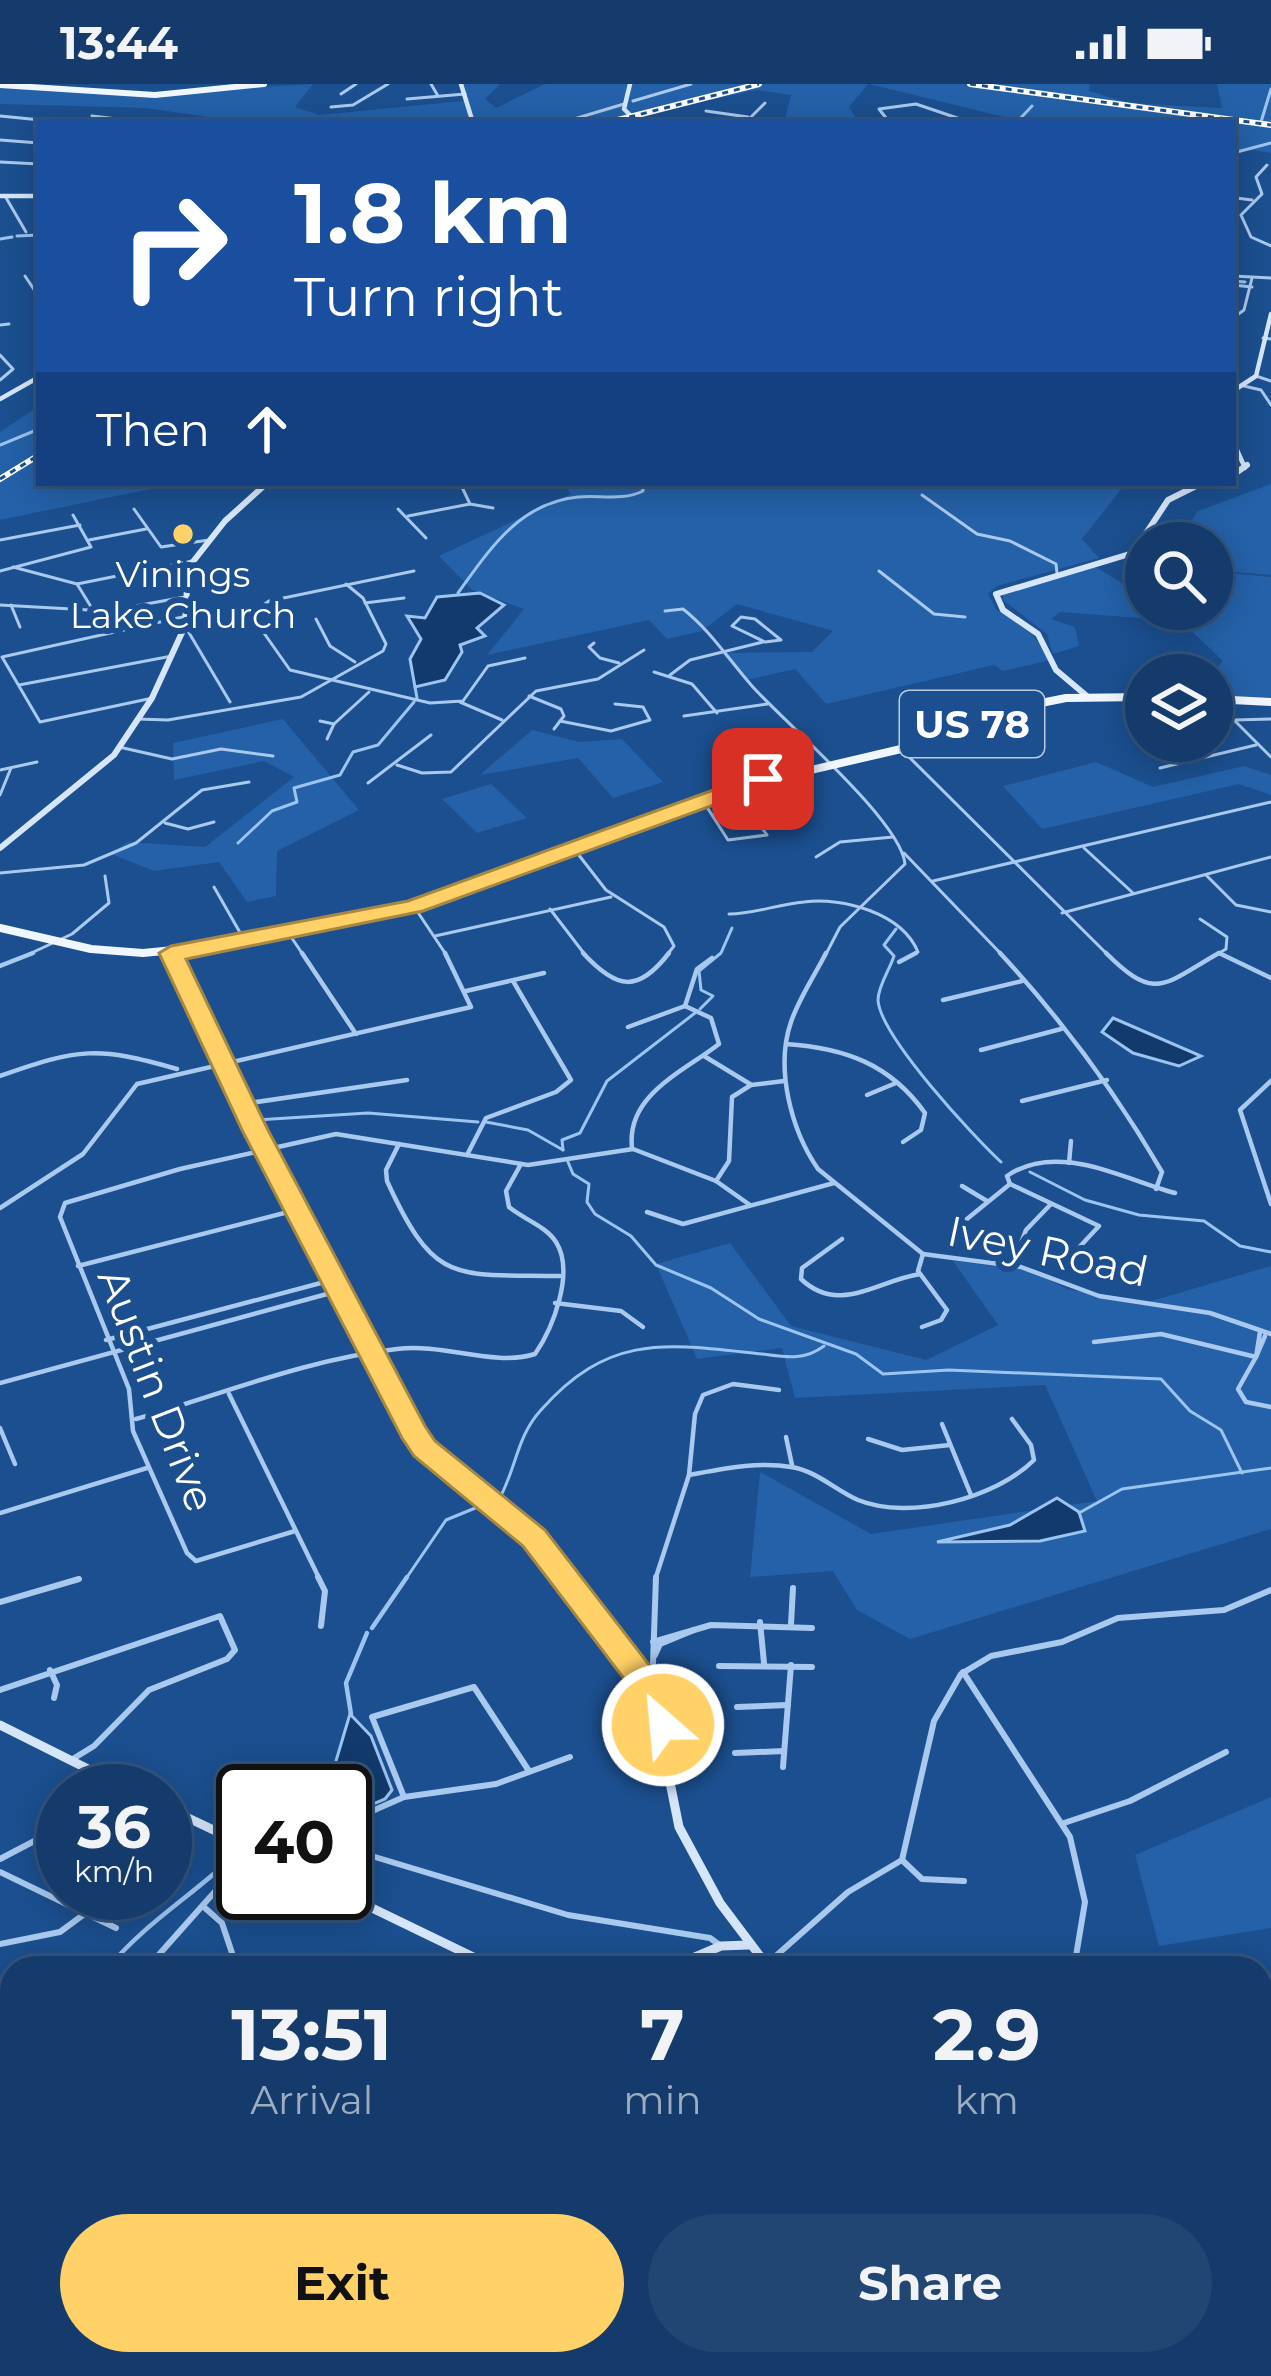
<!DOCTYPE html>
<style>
:root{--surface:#143b6b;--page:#214673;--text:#f1f3f6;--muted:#9dadc1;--line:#33557e;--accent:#ffd166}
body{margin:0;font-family:Montserrat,sans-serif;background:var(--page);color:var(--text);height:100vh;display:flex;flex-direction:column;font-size:45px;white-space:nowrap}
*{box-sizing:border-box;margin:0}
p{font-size:39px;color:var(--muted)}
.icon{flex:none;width:66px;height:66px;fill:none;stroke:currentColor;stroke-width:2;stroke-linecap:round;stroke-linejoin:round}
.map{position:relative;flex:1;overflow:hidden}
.panel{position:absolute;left:0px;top:1872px;width:1272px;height:420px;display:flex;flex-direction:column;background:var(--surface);border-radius:36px 36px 0 0;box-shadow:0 6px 30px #0003,0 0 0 3px var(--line)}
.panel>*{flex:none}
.banner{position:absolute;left:36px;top:36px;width:1200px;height:366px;border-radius:0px;box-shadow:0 6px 30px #0003,0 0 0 3px var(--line);background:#1a4fa0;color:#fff;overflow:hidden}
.tools{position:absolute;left:1125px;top:438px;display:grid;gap:24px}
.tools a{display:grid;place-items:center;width:108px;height:108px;border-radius:50%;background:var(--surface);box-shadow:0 6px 30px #0003,0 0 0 3px var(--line);font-size:60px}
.speed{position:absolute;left:36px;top:1680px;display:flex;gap:24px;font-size:60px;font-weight:700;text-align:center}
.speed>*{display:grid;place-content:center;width:156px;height:156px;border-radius:50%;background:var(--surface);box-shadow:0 6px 30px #0003,0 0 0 3px var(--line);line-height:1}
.speed small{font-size:30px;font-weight:400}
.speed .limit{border:6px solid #111;border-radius:18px;background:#fff;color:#111}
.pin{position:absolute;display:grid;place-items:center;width:102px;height:102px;color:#fff;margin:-51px;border-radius:24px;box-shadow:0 6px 18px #0006}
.me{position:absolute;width:132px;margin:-66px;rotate:333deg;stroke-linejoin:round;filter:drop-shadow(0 0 9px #0008)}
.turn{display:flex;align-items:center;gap:42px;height:252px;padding:0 60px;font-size:54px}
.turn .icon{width:156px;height:156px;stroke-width:2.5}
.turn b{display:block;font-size:84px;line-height:102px}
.then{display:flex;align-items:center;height:114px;padding:0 60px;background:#0003;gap:24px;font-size:45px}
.eta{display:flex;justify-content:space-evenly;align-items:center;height:204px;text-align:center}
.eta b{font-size:72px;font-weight:700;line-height:84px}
.primary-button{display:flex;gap:24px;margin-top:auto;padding:24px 60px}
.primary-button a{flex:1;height:138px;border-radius:72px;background:var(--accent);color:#111;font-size:48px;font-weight:700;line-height:138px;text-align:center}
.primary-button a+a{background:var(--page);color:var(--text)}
.status{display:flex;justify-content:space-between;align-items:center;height:84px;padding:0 60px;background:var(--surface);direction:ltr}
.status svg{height:33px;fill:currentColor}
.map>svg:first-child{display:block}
.green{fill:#2461a8}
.water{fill:#123a6d;stroke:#9cc4f0;stroke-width:3}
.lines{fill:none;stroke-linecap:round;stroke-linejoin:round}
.stream-far1{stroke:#9cc4f0;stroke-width:3}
.stream{stroke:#9cc4f0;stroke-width:4.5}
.street-far2{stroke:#a9c9ee;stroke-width:3}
.street-far1{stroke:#a9c9ee;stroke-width:4.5}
.street{stroke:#a9c9ee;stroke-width:6}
.secondary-far3{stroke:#d6e6fa;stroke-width:4.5}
.secondary-far2{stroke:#d6e6fa;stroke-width:6}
.secondary-far1{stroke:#d6e6fa;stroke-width:8}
.secondary{stroke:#d6e6fa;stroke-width:9}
.primary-far1{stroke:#f0f6ff;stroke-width:6}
.primary{stroke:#f0f6ff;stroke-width:8}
.rail-casing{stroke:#fff;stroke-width:6}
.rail{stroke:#1b4f8f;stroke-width:3;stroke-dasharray:6;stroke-linecap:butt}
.route{fill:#ffd166;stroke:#a68842;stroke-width:3}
.poi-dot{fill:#ffd166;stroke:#1b4f8f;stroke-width:4.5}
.labels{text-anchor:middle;stroke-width:12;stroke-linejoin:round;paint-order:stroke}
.far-poi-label{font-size:36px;fill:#fff;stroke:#1b4f8f}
.shield{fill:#1b4f8f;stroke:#bbcadd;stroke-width:3}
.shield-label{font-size:39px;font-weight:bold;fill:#fff}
.street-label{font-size:42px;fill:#fff;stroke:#1b4f8f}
</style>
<div class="status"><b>13:44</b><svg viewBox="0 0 49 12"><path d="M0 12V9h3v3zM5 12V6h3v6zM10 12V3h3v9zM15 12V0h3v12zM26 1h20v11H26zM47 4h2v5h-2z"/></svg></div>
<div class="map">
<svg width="1271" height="2292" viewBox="0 0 1271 2292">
<rect width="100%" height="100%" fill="#1b4f8f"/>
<!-- green -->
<g class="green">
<polygon points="0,0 160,9 313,0 295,23 319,31 463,17 461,0 500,0 485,15 496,24 545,0 868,0 849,23 859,39 785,35 791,11 756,6 606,39 251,39 145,24 0,20"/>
<polygon points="869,0 1090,0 1089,7 1129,19 1222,24 1217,0 1271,0 1271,69 1246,65 1233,73 1233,39 1005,39 1008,34"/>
<polygon points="39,322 39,399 145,399 150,405 0,436 0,348"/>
<polygon points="563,399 1126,399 1082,455 1099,474 997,502 988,510 996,525 1029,546 1051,576 1003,587 994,581 826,620 795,585 747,596 721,569 812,568 833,547 737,520 702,547 667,555 649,536 487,571 524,525 472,506 439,472 571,410"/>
<polygon points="1271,400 1271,491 1223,487 1212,516 1212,459 1177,459 1198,427"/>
<polygon points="1094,482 1146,514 1146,525 1212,525 1212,519 1222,516 1228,489 1271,493 1271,614 1219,612 1216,585 1223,577 1181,537 1060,528 1051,535 1075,543 1079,562 1053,570 1047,550 1003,516 1003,510"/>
<polygon points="283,635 359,726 277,767 276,812 247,818 219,778 154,787 111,770 127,758 205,763 294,693 264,677 174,696 173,659"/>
<polygon points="532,646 579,658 622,655 663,698 613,714 578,674 480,691"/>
<polygon points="1096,678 1153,703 1244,682 1271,691 1271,711 1239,700 1042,745 1003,702"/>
<polygon points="491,700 527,734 477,749 442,715"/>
<polygon points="730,1159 791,1242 926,1276 998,1241 953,1177 1030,1186 1067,1205 1141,1220 1271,1182 1271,1445 910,1555 857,1526 833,1487 750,1493 760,1388 871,1450 1097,1417 1045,1301 795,1314 782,1264 697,1275 656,1180"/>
<polygon points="1271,1713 1271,1844 1159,1862 1135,1771"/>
<polygon points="835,2280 1045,2280 1052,2292 808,2292"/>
</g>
<!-- water -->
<g class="water">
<polygon points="480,509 504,521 477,544 485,552 460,561 462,568 445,596 415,603 410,575 421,555 407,532 425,534 437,513"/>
<polygon points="1113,934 1201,972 1179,982 1133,969 1102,948"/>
<polygon points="1057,1414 1079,1428 1085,1447 1040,1457 937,1458 1010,1441"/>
<polygon points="350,1630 371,1652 392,1706 385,1715 345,1732 345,1707 327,1707"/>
</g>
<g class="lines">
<!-- stream-far1 -->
<g class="stream-far1">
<polyline points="1261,38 1271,5"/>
<polyline points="1016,39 1032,22"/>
<polyline points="1233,69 1271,59"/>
<polyline points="17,152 39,151"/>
<polyline points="0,155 12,153"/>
<polyline points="1233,197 1245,198"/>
<polyline points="0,361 39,345"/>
<path d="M 458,509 C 490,465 519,419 578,413 C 600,411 623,417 643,407 L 643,399"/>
<polyline points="415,603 417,614"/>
<polyline points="238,759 272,727 297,718 294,704 340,691 353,668 378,661 414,618"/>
<path d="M 896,845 L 884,861 L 894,872 C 890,885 878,902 878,916 C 880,952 973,1052 1001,1078"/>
<polyline points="700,925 713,912 701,906 699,887 721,869 732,844"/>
<polyline points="256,1036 368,1029 478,1038"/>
<polyline points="242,1038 247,1038"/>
<polyline points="486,1038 528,1046 563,1066"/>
<polyline points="563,1066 562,1056 580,1049 607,997 695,929"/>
<polyline points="568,1078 573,1090 589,1100 587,1118 595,1130 631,1152 656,1181 711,1204 759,1235 856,1270 883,1290 949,1286 1161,1295 1190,1327 1221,1346 1242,1389"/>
<polyline points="1030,1088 1085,1116 1139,1131 1204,1137 1240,1162 1271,1168"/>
<path d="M 498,1417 C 516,1387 516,1353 541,1326 C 610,1248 668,1260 762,1270 C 786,1273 804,1277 824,1262"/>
<polyline points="1079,1429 1122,1405 1271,1384"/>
<polyline points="405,1496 446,1436 485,1420"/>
</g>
<!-- stream -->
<g class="stream">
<polyline points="372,1544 407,1493"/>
<polyline points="351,1630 346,1599 367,1549"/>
<path d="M 108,1884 C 144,1840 193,1811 234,1772"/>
<polyline points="0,2023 12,2010"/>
<polyline points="1192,2280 1244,2292"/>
</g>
<!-- street-far2 -->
<g class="street-far2">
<polyline points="431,0 438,12"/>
<polyline points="341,10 356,0"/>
<polyline points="407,15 465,10"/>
<polyline points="633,17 691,0"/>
<polyline points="331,23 353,21 388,0"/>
<polyline points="706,27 748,33"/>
<polyline points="0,32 51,37"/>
<polyline points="92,32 152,39"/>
<polyline points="564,38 624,20"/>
<polyline points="890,38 914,39"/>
<polyline points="745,39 765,19"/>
<polyline points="890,39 879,25 916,20 972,39"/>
<polyline points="0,56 39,59"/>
<polyline points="0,78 39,80"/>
<polyline points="1267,81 1256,93 1262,110 1241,131 1251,153 1271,162"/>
<polyline points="5,112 26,148"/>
<polyline points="1236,114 1252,116"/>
<polyline points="25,192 39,213"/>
<polyline points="1233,192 1271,194"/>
<polyline points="1233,201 1252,203"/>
<polyline points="1233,234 1244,226 1252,194"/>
<polyline points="0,241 9,240"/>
<polyline points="1263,254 1271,255"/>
<polyline points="0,271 13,285 0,296"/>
<polyline points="1256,292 1271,297"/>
<polyline points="1244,302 1261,306 1271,321"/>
<polyline points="460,399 470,420 493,424"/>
<polyline points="490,399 534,402"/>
<polyline points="922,411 977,450 1010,457 1056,480 1057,489"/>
<polyline points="134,425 161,463 209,456"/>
<polyline points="398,425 426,454"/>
<polyline points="408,432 470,420"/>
<polyline points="0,456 80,441"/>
<polyline points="89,456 146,445"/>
<polyline points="13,483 77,500 192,477"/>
<polyline points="0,487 91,463 73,431"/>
<polyline points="414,487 269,517 254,527 254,535 290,586 430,619 463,617 488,582 525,574"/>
<polyline points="879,487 934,530 965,533"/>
<polyline points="77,500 93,526"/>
<polyline points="365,519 404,514"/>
<polyline points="0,521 107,527 185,513"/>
<polyline points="11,521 20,543"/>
<path d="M 665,527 L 683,525 C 711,547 729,576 752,602 C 785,639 901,737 905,780 L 840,843 L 825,872"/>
<polygon points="741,533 755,535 781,556 765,558 732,542"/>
<polyline points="316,535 330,562 355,578"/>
<polyline points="185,542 230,618"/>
<polyline points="594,559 589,563 600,574 619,579"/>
<polyline points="654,588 692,600 717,629"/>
<polyline points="670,591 690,576 763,558"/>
<polyline points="19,601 172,572"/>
<polyline points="529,612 561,625 564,632 554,645"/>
<polyline points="148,615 40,638 2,573 187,532"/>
<polyline points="460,618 502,636"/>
<polyline points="684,632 767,620"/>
<polyline points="137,635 168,636 301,613 383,567 386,560 363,514 346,500"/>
<polyline points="1234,636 1271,673"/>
<polyline points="1234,636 1271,635"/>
<polyline points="320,637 334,640"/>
<polyline points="560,637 611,647 650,636 643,623 615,620"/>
<polyline points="327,655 334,640 369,608"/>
<polyline points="119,663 172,675 221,665 273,672"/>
<polyline points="901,665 1109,872"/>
<polyline points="397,681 422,689 451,688 536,607 598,595 644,566"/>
<polyline points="1160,684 1256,661"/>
<polyline points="0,686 37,678"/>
<polyline points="368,699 431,651"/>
<polyline points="0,711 11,684"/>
<polyline points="703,717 728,756 767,751 747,723 713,731"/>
<polyline points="747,723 777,711 772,699"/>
<polyline points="165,739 188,745 214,738"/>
<polyline points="571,761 606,806 664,843 674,862 666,872"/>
<polyline points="1084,764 1133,809"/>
<polyline points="904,769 1003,872"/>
<polyline points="816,773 840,758 893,753"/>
<polyline points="0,789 84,781 136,759 202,706 249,698"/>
<polyline points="1206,791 1236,821 1271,828"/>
<polyline points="933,797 1271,718"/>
<polyline points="214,803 246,859"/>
<polyline points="415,824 447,872"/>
<polyline points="550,825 586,872"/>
<polyline points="1062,829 1271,773"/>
<path d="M 729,830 C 755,830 778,820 804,818 C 843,813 902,829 918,868 L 910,872"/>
<polyline points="1200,835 1227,853 1226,865 1214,872"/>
<polyline points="289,850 304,872"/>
<polyline points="435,852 611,813"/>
<polyline points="1219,869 1225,872"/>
<polyline points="25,872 72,850 109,819 105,792"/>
</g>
<!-- street-far1 -->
<g class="street-far1">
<polyline points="302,869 356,950"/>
<path d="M 583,869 C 617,906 638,909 669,869"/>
<path d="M 826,869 C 815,891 799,914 791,938 C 775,984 791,1046 818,1085 L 923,1170 L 1021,1183 L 1099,1212 L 1210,1229 L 1271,1250"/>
<path d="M 1000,869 C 1062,936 1116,1009 1162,1088 L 1156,1105"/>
<path d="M 1106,869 C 1156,919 1164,900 1219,869"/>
<polyline points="1219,869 1271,894"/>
<polyline points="899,878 916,869"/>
<polyline points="0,882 33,869"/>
<polyline points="466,907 544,889"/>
<polyline points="943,916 1022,897"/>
<polyline points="685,922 697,885 712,874"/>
<polyline points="628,943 685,922"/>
<path d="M 786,960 C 845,964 890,980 925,1029 L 921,1046 L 903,1058"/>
<polyline points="981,966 1061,945"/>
<polyline points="704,972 750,1000"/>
<path d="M 0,992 C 79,964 97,962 177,985"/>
<polyline points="1271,997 1240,1026 1271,1120"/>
<polyline points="867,1011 896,999"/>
<polyline points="1022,1017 1107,996"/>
<polyline points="243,1020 407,996"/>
<path d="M 399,1060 L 386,1086 L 387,1097 C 435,1202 454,1190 560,1192"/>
<path d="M 632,1064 C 626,1011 683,988 719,960 L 711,934 L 685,922"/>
<polyline points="467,1071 486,1034 556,1008 571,996 513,897"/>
<polyline points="1069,1079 1071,1057"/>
<polyline points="716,1097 729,1077 732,1013 751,1001 784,997"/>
<polyline points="962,1102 987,1117"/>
<polyline points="0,1124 83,1070 137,1000 471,923 445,869"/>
<polyline points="647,1128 683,1140 834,1099"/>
<polyline points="962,1139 1010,1100"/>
<path d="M 842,1155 L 802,1184 L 801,1195 C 839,1231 876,1197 920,1190"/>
<path d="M 1073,1178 L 1072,1171 L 1099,1142 L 1010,1100 L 1007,1092 C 1057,1057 1123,1095 1175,1109"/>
<polyline points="1013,1180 1026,1146 1051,1120"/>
<polyline points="78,1182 296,1126"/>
<polyline points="555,1219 621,1227 643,1243"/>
<polyline points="922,1243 941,1236 947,1226 918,1187 923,1170"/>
<polyline points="1260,1248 1256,1273 1265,1252"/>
<polyline points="106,1256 332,1196"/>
<polyline points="1094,1258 1161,1250 1256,1273 1238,1305 1246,1318 1271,1323"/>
<polyline points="0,1299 338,1207"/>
<polyline points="229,1310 320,1496"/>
<path d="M 136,1335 C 222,1310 308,1275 397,1265 C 444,1259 493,1283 535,1270 C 553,1244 575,1188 556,1158 C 546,1142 523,1135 509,1123 L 506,1107 L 521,1080"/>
<polyline points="942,1340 971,1411"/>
<polyline points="0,1344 15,1380"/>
<polyline points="786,1353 792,1381"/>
<polyline points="868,1355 902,1366 950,1361"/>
<path d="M 689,1391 C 722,1385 758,1377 791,1383 C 817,1387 835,1406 858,1416 C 910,1437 996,1414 1034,1376 L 1031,1361 L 1012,1335"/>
<polyline points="0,1429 147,1384"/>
<polyline points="295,1447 196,1477 187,1469 133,1347 129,1305 60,1133 65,1119 180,1085 336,1050 528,1081 633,1065 716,1097 750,1121"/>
<polyline points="655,1496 689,1391 695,1330 703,1311 733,1300 779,1306"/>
</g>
<!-- street -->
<g class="street">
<polyline points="318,1493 325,1507 321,1542"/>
<polyline points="0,1518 79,1495"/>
<polyline points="760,1538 764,1579"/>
<polyline points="791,1540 793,1504"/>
<polyline points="653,1558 711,1541 812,1544"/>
<polyline points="655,1571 660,1560 694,1546"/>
<polyline points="719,1582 812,1583"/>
<polyline points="50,1586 57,1601 54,1614"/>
<polyline points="963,1588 1070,1753 1085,1818 1074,1884"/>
<polyline points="0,1606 220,1532 235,1566 227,1575 149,1606 94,1662 71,1676"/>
<polyline points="652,1608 656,1493"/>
<polyline points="737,1623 788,1621"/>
<polyline points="735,1669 784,1667"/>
<polyline points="783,1683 791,1581"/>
<polyline points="404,1713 372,1633 474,1603 529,1687"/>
<polyline points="238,1735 243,1736"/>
<polyline points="345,1739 404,1713 496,1700 570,1673"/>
<polyline points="1064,1739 1130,1717 1226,1668"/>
<polyline points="345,1764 568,1831 710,1854 721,1862"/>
<polyline points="0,1775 63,1742"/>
<polyline points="902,1776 922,1795 964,1797"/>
<polyline points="0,1788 116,1844"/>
<polyline points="205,1824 222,1839 237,1884"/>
<polyline points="0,1860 60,1848 83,1831"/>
<polyline points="769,1878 848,1808 902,1776 934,1637 961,1590 991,1572 1062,1558 1118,1534 1224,1526 1271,1506"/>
<polyline points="147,1884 243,1776"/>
<polyline points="0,2046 12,2038"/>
<polyline points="0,2106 12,2142"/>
<polyline points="1260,2238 1271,2241"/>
<polyline points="86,2280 89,2292"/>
<polyline points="404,2280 414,2292"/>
<polyline points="346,2292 360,2280"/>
</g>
<!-- secondary-far3 -->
<g class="secondary-far3">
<polyline points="461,0 473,39"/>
<polyline points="630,0 624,25 638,39"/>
<polyline points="0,112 39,112"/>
<polyline points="1233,307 1256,292 1271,230"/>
<polyline points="0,315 39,293"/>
<polyline points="1233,357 1245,384"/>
</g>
<!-- secondary-far2 -->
<g class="secondary-far2">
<polyline points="1233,391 1247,381"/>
<polyline points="1088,613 1056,586 1038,550 1003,526 996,510 1133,469 1168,416 1202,399"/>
<polyline points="0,764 114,671 152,614 185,542 188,484 225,437 267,399"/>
</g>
<!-- secondary-far1 -->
<polyline class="secondary-far1" points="171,869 255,1046 413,1347 425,1364 522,1441 565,1496"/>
<!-- secondary -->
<g class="secondary">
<polyline points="562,1493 652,1609 679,1743 720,1819 769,1884"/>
<polyline points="0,1641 132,1707"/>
<polyline points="165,1723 243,1760"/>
<polyline points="341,1809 496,1884"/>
<polyline points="669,1884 721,1862 749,1861"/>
<polyline points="1260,1904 1271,1902"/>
<polyline points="494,2292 496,2280"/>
</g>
<!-- primary-far1 -->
<polyline class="primary-far1" points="0,1 155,11 264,0"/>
<!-- primary -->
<g class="primary">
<polyline points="1212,615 1271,618"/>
<polyline points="0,844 91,865 143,869 246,859 434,817 747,701 901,665 1021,623 1066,614 1146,613"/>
</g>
<!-- rail casing -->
<g class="rail-casing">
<g id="rail">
<polyline points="970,0 1271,41"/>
<polyline points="606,39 759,0"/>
<polyline points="0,395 39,371"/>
</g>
</g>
<!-- rail -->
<use href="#rail" class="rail"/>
</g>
<!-- route -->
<polygon class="route" points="763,688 774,695 771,700 423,827 186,875 268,1046 425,1342 435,1357 545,1446 664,1600 680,1641 663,1653 652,1650 638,1613 523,1462 414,1372 402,1354 242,1046 159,869 171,862 408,817"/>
<!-- markers -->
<circle class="poi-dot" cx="183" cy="450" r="12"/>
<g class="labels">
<!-- far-poi labels -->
<g class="far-poi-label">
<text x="183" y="503">Vinings<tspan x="183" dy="41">Lake Church</tspan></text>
</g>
<!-- shield labels -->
<rect class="shield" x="900" y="607" width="144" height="66" rx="9"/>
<g class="shield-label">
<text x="972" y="654">US 78</text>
</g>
<!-- street labels -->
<g class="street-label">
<text transform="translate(1048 1167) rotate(12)" y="15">Ivey Road</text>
<text transform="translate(157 1306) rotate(69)" y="15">Austin Drive</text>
</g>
</g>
</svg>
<div class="tools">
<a><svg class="icon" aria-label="search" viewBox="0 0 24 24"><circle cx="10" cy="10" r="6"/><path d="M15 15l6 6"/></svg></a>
<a><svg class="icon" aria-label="layers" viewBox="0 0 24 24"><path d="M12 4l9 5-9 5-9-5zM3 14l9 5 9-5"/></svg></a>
</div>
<div class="speed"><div>36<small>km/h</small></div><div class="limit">40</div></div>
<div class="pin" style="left:763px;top:695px;background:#d93025"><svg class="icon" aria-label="arrive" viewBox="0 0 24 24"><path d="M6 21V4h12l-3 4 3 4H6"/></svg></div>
<svg class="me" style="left:663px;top:1641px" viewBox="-20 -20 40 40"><circle r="17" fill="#ffd166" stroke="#fff" stroke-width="3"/><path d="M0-11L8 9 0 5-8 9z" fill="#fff"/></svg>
<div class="banner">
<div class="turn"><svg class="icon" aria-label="right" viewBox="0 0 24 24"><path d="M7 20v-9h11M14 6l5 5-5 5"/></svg><div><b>1.8 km</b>Turn right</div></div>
<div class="then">Then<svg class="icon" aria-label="ahead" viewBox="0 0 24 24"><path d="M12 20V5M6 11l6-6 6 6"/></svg></div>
</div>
<section class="panel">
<div class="eta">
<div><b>13:51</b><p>Arrival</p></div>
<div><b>7</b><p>min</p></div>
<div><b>2.9</b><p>km</p></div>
</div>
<div class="primary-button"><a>Exit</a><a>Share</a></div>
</section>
</div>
